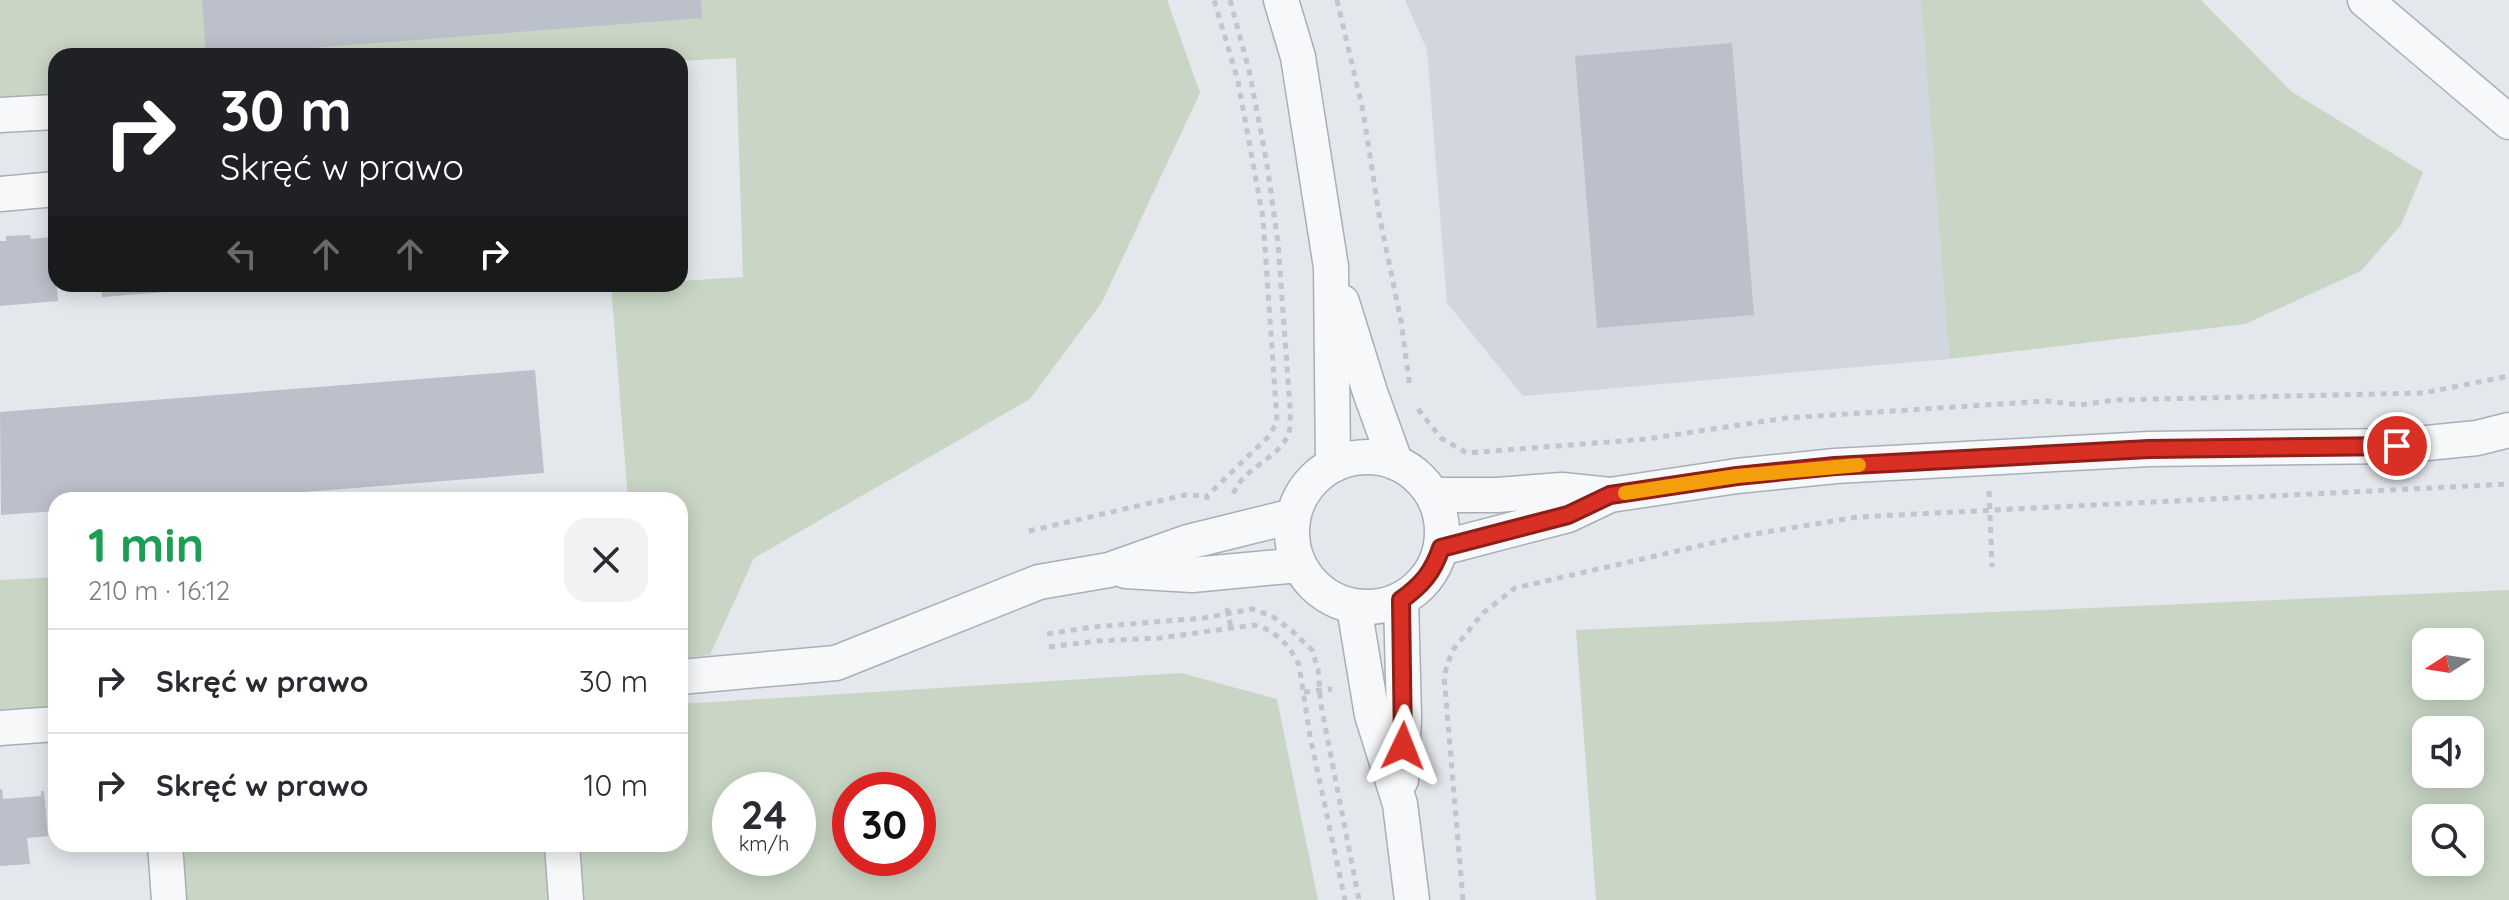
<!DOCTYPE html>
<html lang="pl">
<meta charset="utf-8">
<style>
:root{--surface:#fff;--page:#f2f2f3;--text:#2b2b33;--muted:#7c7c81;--line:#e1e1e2}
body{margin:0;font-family:Quicksand,sans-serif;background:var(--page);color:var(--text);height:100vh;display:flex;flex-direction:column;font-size:30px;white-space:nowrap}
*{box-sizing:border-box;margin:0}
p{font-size:26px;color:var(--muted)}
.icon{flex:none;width:44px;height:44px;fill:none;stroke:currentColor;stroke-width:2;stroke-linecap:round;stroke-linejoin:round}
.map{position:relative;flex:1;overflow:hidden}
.details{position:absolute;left:48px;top:492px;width:640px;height:360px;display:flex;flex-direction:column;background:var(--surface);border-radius:24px;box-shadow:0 4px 20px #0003}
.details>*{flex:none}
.hud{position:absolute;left:48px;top:48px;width:640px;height:244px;border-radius:24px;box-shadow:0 4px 20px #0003;background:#202124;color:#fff;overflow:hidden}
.needle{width:52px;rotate:258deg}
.buttons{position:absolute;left:2412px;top:628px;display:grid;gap:16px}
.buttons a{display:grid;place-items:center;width:72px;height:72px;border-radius:16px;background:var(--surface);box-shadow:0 4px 20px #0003;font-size:40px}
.speed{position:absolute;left:712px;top:772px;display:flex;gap:16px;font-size:40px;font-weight:700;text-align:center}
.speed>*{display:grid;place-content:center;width:104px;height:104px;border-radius:50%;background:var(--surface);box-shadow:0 4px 20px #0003;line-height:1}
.speed small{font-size:20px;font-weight:400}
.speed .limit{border:12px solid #d22;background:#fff;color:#111}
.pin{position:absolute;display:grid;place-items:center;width:68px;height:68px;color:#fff;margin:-34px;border:4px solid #fff;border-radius:50%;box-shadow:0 2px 8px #0007}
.me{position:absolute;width:88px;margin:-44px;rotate:2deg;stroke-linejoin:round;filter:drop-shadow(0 0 6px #0008)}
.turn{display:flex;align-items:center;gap:28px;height:168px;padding:0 40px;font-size:36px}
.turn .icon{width:104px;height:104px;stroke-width:2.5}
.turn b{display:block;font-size:56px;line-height:68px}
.lanes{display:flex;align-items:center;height:76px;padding:0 40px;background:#0003;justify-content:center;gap:40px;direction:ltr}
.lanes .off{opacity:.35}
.round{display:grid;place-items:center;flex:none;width:84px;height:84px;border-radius:24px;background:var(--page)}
.overview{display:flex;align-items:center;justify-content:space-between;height:136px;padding:0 40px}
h1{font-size:48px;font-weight:700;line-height:60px;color:#1e9e55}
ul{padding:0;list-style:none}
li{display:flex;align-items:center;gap:24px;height:104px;padding:0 40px;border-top:2px solid var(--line)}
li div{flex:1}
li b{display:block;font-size:30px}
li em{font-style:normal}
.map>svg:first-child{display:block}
.built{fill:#d2d6de}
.green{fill:#c9d6c5;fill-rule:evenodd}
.building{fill:#bbc0ca}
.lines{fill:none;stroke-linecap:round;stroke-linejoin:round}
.street-casing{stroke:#a9aeb7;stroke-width:37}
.path{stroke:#c2c5cb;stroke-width:5;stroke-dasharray:6 6;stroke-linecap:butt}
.street{stroke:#f7f8fa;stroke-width:34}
.route-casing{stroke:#8d1f18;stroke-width:20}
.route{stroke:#d93025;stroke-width:14}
.slow{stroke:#f59e0b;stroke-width:14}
</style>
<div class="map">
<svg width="2509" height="900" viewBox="0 0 2509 900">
<rect width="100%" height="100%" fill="#e4e7ec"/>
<!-- built -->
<polygon class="built" points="1405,0 1921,0 1949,359 1523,396 1447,303 1427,50"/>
<!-- green -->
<g class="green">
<polygon points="0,0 1167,0 1200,93 1102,302 1030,399 754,558 710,655 680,658 680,500 628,500 611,285 680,284 680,281 743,277 736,58 680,61 680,56 56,56 56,103 0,106"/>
<polygon points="1921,0 2201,0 2292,92 2423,172 2401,225 2361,271 2245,324 1949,359"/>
<polygon points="56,577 56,707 0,713 0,580"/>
<path d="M 2509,590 L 2509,900 L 1596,900 L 1576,630 ZM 2470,642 L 2470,686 L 2426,686 L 2426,642 ZM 2470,730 L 2470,774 L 2426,774 L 2426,730 ZM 2470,818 L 2470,862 L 2426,862 L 2426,818 Z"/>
<path d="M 1181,673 L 1277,699 L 1318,900 L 186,900 L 181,844 L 680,844 L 680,704 ZM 730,790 L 798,790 L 798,858 L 730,858 ZM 850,790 L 918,790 L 918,858 L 850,858 Z"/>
</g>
<!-- building -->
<g class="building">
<polygon points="202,0 701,0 702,18 206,56"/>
<polygon points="1732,43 1754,315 1597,328 1575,56"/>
<polygon points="30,235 31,239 52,237 58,301 0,306 0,241 6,241 6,236"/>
<polygon points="101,284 241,284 241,286 102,297"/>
<polygon points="535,370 544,473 202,500 56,500 56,511 1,515 0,412"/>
<polygon points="0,789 2,789 3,799 41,796 41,791 44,791 48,836 27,838 30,864 0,866"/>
</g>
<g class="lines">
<!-- street casing -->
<g class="street-casing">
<g id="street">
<polyline points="1281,0 1298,57 1331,267 1333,465"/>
<polyline points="2365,0 2509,122"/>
<polyline points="0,115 56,112"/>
<polyline points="0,194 56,189"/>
<polyline points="1342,302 1370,392 1395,461"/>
<circle cx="1367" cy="532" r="75"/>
<polyline points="1434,495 1497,495 1562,490 1610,495 1737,476 1835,466 2149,449 2397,446 2477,438 2509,430"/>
<polyline points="1441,548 1568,515 1610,495"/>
<polyline points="1126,571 1192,575 1299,565"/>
<polyline points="1354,607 1372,715 1400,804 1412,900"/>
<polyline points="680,677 836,663 1039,582 1109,570 1188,542 1293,516"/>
<polyline points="0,728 56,724"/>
<polyline points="1401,780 1404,717 1401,600"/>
<polyline points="165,844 169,900"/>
<polyline points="562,844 566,900"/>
</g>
</g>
<!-- path -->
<g class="path">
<path d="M 1230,0 L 1249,70 L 1267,164 L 1278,243 L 1290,407 C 1290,415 1291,426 1289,433 C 1279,460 1242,467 1233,495"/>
<polyline points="1337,0 1363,111 1379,214 1401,321 1410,388"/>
<polyline points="1418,409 1441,438 1467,453 1647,439 1786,418 2046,401 2081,405 2114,400 2423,393 2509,376"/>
<polyline points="1989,491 1992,567"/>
<polyline points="1207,500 1207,496 1270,435 1277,421 1263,218 1238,81 1214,0"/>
<polyline points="1029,531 1185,495 1207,496"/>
<polyline points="1227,608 1231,628"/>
<polyline points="1047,634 1093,627 1204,618 1252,609 1272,616 1292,631 1312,650 1318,669 1321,705 1359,900"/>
<polyline points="1049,647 1097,641 1160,638 1254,625 1271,631 1289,647 1299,665 1310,736 1345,900"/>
<polyline points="1304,692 1332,689"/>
<polyline points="1463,900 1444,676 1452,651 1483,613 1515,588 1743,536 1857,517 2509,484"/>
</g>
<!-- street -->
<use href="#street" class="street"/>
</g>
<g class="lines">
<!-- route casing -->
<g class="route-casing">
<path id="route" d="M 1403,746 L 1401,600 C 1422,585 1433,572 1441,548 L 1568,515 L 1610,495 L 1737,476 L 1835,466 L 2149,449 L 2397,446"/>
</g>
<!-- route -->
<use href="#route" class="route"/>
<!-- slow -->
<polyline class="slow" points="1625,493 1737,476 1859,465"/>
</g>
</svg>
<div class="buttons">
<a><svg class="needle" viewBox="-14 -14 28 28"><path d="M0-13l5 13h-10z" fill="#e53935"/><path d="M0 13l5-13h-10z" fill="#7c7c81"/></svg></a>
<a><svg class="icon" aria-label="sound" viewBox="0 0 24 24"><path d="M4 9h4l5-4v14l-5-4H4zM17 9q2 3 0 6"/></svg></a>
<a><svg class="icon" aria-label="search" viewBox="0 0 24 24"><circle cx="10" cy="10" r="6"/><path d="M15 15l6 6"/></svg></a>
</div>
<div class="speed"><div>24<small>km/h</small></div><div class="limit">30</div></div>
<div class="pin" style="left:2397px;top:446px;background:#d93025"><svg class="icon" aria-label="arrive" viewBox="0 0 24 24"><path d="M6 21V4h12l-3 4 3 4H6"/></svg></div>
<svg class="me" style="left:1403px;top:746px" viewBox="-20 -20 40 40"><path d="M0-17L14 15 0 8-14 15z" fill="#d93025" stroke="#fff" stroke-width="4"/></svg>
<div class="hud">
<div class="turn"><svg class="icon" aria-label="right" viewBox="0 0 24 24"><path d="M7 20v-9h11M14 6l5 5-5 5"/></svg><div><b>30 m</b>Skręć w prawo</div></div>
<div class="lanes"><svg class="icon off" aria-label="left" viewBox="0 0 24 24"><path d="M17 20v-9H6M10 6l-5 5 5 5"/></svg><svg class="icon off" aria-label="ahead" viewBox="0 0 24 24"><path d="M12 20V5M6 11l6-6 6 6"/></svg><svg class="icon off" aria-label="ahead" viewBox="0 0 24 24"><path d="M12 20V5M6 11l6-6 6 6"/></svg><svg class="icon" aria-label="right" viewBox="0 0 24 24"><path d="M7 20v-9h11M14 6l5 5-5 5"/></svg></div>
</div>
<section class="details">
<div class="overview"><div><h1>1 min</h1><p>210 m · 16:12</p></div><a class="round"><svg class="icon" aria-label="close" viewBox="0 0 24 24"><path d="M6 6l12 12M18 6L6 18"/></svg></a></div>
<ul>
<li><svg class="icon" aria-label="right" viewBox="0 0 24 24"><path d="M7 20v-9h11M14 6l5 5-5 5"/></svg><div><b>Skręć w prawo</b></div><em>30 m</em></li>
<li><svg class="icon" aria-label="right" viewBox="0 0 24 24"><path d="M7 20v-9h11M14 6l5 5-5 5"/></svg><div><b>Skręć w prawo</b></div><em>10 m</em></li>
</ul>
</section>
</div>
